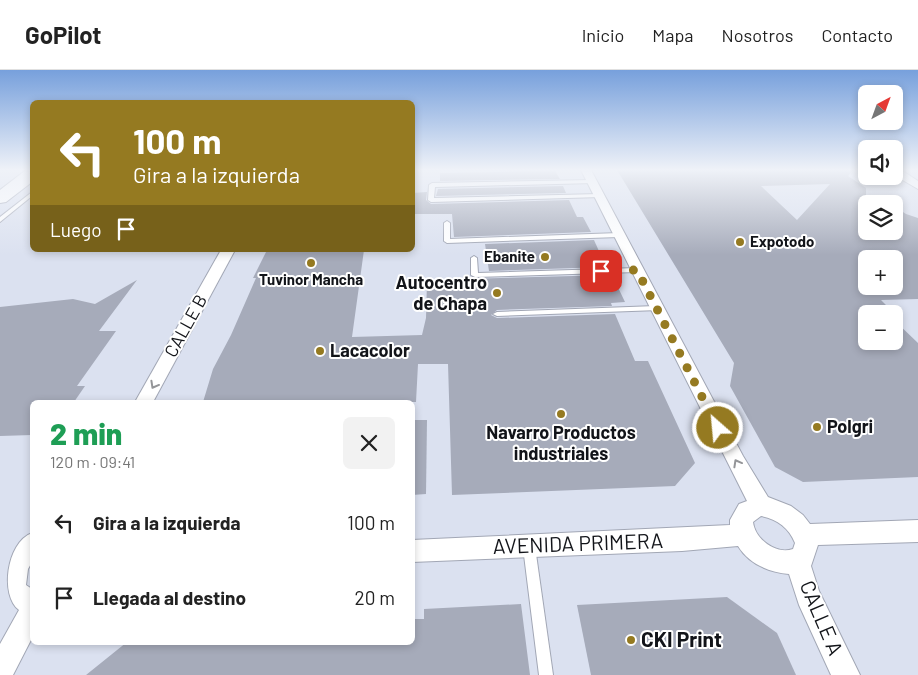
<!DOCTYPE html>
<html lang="es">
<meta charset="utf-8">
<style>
:root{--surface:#fff;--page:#f2f2f2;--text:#222;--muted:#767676;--line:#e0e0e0}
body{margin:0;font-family:Barlow,sans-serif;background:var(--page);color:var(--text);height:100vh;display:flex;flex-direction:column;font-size:19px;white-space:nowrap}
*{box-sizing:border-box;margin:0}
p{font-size:16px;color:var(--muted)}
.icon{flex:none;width:28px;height:28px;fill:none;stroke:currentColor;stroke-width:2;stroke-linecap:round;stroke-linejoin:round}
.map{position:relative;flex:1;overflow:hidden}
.side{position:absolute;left:30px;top:330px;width:385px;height:245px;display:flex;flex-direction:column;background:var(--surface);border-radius:8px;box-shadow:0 2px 8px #0003}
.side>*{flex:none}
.guide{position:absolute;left:30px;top:30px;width:385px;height:152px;border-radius:8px;box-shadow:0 2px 8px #0003;background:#957a21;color:#fff;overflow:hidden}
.needle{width:32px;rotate:41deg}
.tools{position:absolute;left:858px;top:15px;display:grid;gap:10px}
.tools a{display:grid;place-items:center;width:45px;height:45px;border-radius:8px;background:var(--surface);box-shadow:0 2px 8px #0003;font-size:25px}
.pin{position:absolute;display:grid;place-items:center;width:42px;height:42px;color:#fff;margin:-21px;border-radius:10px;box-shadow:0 2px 8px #0006}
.me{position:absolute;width:55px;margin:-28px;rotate:333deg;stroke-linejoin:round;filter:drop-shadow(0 0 4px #0008)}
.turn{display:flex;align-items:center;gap:18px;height:105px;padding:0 20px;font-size:22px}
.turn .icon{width:65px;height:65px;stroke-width:2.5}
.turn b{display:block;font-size:35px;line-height:42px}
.then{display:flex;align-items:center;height:48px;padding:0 20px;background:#0003;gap:10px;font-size:19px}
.round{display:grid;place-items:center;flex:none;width:52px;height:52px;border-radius:8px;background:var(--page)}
.head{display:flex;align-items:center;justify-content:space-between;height:85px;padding:0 20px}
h1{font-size:30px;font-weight:800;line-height:38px;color:#1e9e55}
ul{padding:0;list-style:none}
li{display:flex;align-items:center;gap:15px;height:75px;padding:0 20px}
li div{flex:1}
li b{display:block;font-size:19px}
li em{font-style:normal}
header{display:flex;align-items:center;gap:30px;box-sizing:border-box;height:70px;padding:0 25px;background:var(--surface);border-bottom:1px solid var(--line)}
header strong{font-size:24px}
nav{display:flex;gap:28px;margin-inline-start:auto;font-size:18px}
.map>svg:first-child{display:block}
.building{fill:#a6abba;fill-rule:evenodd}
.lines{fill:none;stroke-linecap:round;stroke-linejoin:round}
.service-casing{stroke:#a2a7b5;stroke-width:2}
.minor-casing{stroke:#a2a7b5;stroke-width:2}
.primary-casing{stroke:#a2a7b5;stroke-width:2}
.service{fill:#fff;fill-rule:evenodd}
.minor{fill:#fff;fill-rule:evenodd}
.primary{fill:#fff;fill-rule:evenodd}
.oneway{stroke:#949598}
.route{stroke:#957a21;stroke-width:9;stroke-dasharray:0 16.2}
.poi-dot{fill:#957a21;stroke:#fff;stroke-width:2}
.labels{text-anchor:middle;stroke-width:4;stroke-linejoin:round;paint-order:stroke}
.far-poi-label{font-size:15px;font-weight:bold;fill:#121419;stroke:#fff;text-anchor:start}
.poi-label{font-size:18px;font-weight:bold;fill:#121419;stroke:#fff;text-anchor:start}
.street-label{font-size:18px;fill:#121419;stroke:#fff}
.near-street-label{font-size:21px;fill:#121419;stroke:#fff}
.near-poi-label{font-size:21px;font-weight:bold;fill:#121419;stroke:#fff;text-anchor:start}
</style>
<header>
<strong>GoPilot</strong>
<nav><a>Inicio</a><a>Mapa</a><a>Nosotros</a><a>Contacto</a></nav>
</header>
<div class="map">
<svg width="918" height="605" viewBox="0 0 918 605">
<rect width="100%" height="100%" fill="#dbe1f0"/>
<!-- building -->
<g class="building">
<path d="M 617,100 L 853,100 L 848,106 L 866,118 L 866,161 L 894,161 L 894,136 L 906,144 L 918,148 L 918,229 L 881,230 L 886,235 L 879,235 L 888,244 L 866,244 L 866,271 L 894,271 L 894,250 L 918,273 L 918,407 L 803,412 L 775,397 L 730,316 L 734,293 ZM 830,114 L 797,150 L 761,116 ZM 866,182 L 894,182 L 894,216 L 866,216 Z"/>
<polygon points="555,101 560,109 440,111 440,103"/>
<polygon points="563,116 566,123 436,126 438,119"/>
<polygon points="427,122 426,130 431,134 569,130 577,147 583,147 591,162 454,167 452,144 412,144 412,123"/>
<polygon points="594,170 606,197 489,201 485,174"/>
<polygon points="267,180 364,180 352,267 422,265 426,248 427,210 610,205 613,207 625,232 611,233 612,236 497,240 491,245 497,248 615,244 635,291 648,291 695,393 675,416 452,425 448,294 418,294 416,332 203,332 213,299 231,265 256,208 253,208"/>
<polygon points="137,210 99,261 116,261 77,316 85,316 74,332 32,332 32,365 0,366 0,237 73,229 95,234"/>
<polygon points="412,350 427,350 426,424 412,425"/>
<polygon points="727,527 777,563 796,605 591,605 577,535"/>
<polygon points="521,534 530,605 86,605 127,572 412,572 412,549 424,549 424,539"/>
</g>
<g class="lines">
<!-- service casing -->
<g class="service-casing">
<g id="service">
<polygon points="592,110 595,112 594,113 435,117 434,128 599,124 602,126 601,127 431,132 428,130 429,115 432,113"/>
<polygon points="32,122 32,126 0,152 0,147"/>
<polygon points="447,151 450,153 450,169 619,163 622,165 619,167 447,173 444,171 444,153"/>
<polygon points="474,186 477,188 478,203 637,198 640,200 637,202 475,207 471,205 471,188"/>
<polygon points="656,236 660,238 659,240 497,246 493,244 497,242"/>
<polygon points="529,471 533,473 535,477 553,605 539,605 523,477 525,473"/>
</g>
</g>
<!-- minor casing -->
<g class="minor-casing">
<g id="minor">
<path d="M 581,100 L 591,100 L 743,386 L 768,427 L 791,436 L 803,445 L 810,454 L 918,450 L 918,472 L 818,475 L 811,496 L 819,521 L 860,605 L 831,605 L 799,535 L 789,504 C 769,502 749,494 738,476 L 682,481 L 412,492 L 412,470 L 730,455 L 730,450 L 739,434 L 747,431 ZM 761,446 C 777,449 789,458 795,473 L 793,479 C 776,485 755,469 753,452 Z"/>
<polygon points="894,100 901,100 918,111 918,119 894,105"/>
<polygon points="221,180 235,180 153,332 135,332"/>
<path d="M 32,463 L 32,492 L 28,499 L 26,515 L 32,519 L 32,568 L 13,605 L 0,605 L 0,574 L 19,540 C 0,526 6,473 32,463 Z"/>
</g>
</g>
<!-- primary casing -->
<g class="primary-casing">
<polygon id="primary" points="26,100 32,100 32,112 6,132 0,133 0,120"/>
</g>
<!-- service -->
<use href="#service" class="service"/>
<!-- minor -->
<use href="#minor" class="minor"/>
<!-- primary -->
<use href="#primary" class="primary"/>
</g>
<!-- one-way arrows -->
<defs><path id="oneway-chevron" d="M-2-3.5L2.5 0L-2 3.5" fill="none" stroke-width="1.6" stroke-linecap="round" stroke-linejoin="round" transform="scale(1.25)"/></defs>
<g class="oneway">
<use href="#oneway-chevron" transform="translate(154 315) rotate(119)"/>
<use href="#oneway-chevron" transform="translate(737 393) rotate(-119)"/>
</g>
<!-- sky -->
<linearGradient id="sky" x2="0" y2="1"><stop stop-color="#77a0dc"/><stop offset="0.54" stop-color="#eff2f8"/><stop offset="1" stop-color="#eff2f8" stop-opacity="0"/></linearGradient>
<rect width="918" height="185" fill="url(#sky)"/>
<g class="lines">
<!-- route -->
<polyline class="route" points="601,201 637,200 718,358"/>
</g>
<!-- markers -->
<g class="poi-dot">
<circle cx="740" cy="172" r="5"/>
<circle cx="545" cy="187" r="5"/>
<circle cx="311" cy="193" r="5"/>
<circle cx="497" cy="223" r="5"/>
<circle cx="320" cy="281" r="5"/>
<circle cx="561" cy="344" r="5"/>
<circle cx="817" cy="357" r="5"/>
<circle cx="631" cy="570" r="5"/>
</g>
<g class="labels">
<!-- far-poi labels -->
<g class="far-poi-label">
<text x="750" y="177">Expotodo</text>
<text x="535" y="192" text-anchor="end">Ebanite</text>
<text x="311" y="215" text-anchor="middle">Tuvinor Mancha</text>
</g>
<!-- poi labels -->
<g class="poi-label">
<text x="487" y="219" text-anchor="end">Autocentro<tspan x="487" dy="21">de Chapa</tspan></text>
<text x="330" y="287">Lacacolor</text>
<text x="827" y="363">Polgri</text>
<text x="561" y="369" text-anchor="middle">Navarro Productos<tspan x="561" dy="21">industriales</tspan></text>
</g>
<!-- street labels -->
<g class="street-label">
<text transform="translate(186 256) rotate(-61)" y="6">CALLE B</text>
</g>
<!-- near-street labels -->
<g class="near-street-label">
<text transform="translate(578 474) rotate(-2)" y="7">AVENIDA PRIMERA</text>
<text transform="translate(821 548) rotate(67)" y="7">CALLE A</text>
</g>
<!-- near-poi labels -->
<g class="near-poi-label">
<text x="641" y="577">CKI Print</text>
</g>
</g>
</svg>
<div class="tools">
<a><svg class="needle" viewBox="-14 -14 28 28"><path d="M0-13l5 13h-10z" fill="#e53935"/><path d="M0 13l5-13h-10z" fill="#767676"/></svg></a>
<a><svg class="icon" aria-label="sound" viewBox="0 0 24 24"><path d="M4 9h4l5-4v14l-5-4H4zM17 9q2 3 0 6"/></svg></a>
<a><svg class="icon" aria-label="layers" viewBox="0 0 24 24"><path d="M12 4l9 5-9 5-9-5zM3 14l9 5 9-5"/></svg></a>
<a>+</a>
<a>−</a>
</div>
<div class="pin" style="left:601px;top:201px;background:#d93025"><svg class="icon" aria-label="arrive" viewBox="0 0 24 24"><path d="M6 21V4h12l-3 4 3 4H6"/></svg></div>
<svg class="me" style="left:718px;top:358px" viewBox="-20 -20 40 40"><circle r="17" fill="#957a21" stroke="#fff" stroke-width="3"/><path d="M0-11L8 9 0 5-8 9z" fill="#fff"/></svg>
<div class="guide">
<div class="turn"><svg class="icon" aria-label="left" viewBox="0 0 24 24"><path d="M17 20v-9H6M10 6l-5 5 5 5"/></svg><div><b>100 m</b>Gira a la izquierda</div></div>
<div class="then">Luego<svg class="icon" aria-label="arrive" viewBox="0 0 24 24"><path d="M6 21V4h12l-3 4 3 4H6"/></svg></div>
</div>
<section class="side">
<div class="head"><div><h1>2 min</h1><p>120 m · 09:41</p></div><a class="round"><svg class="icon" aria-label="close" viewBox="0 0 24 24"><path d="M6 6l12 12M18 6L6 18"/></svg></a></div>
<ul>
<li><svg class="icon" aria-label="left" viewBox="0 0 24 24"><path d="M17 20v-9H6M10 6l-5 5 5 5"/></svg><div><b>Gira a la izquierda</b></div><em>100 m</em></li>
<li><svg class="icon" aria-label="arrive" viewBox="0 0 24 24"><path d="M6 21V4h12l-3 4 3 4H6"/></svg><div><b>Llegada al destino</b></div><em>20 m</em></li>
</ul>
</section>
</div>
